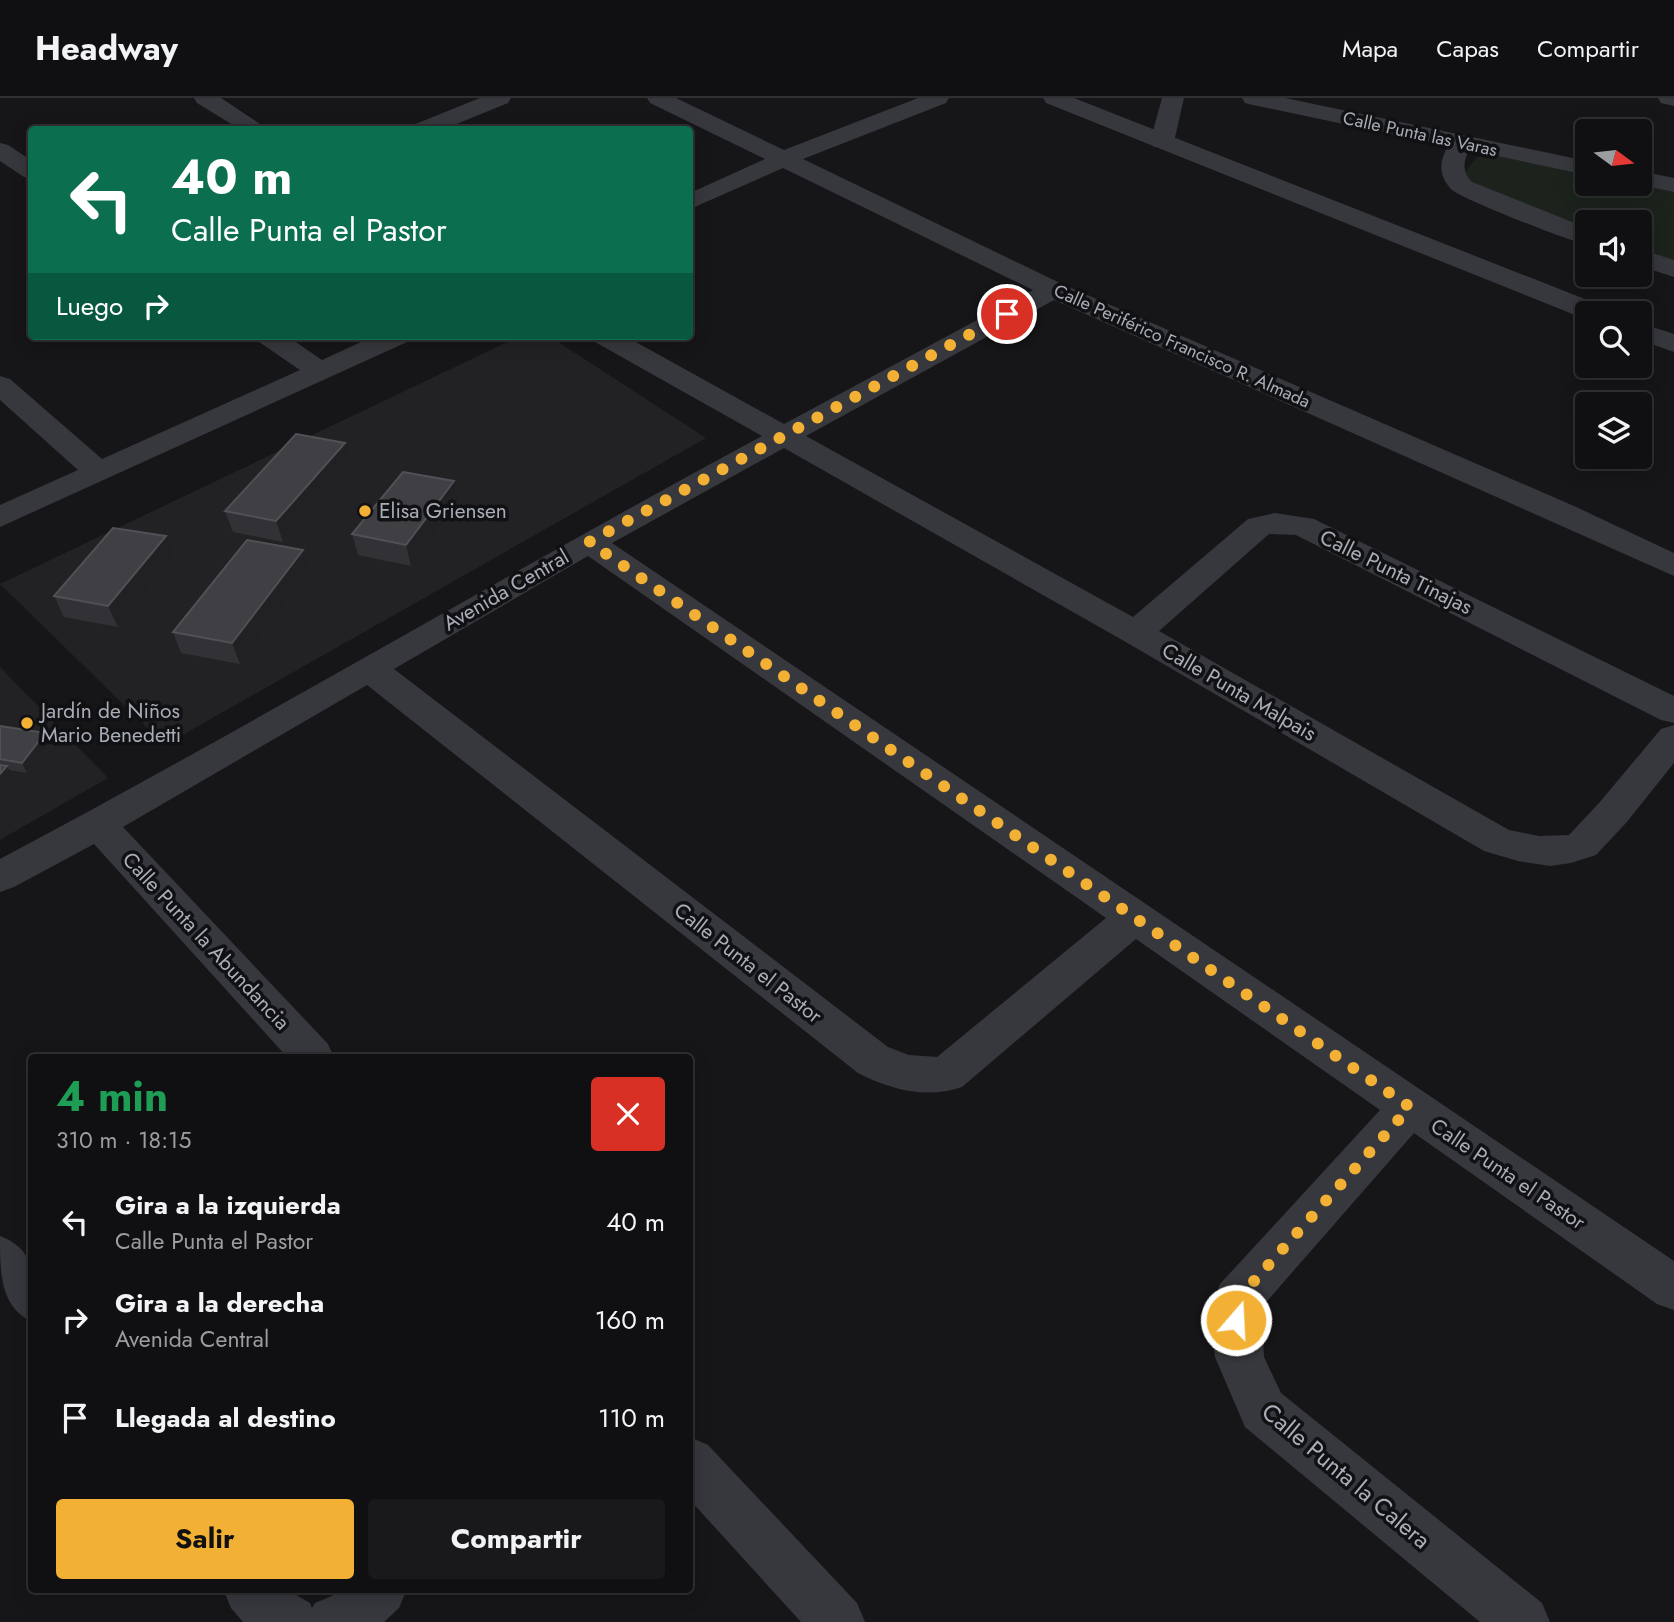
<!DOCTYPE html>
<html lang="es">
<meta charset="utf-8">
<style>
:root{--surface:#101012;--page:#19191b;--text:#f1f3f6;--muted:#9c9d9f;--line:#303032;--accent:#f2b134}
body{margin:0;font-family:Jost,sans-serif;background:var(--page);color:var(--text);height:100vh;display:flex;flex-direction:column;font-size:26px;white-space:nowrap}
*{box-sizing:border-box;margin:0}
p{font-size:23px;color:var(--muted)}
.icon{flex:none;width:38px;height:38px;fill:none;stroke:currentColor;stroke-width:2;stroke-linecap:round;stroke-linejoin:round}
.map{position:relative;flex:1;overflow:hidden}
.details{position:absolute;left:28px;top:956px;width:665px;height:539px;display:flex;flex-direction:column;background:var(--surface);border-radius:7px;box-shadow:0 4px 18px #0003,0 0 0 2px var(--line)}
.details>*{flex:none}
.hud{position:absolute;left:28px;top:28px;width:665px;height:214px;border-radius:7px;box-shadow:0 4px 18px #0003,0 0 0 2px var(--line);background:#0b6e4f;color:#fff;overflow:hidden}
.needle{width:46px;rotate:105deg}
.buttons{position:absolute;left:1575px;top:21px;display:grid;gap:14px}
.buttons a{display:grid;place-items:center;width:77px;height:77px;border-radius:7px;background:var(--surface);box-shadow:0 4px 18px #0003,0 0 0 2px var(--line);font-size:35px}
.pin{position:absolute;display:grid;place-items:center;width:60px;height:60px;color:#fff;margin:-30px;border:4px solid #fff;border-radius:50%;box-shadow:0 2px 7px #0007}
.me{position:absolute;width:77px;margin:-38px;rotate:19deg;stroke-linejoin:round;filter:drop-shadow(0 0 5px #0008)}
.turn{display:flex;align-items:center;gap:24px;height:147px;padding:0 28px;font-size:32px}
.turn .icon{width:91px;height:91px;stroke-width:2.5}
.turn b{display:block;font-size:49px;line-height:60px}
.then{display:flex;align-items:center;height:66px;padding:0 28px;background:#0003;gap:14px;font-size:26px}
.round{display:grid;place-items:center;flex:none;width:74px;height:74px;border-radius:7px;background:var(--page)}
.headline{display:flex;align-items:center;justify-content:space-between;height:119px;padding:0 28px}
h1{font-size:42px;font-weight:700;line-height:52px;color:#1e9e55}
.button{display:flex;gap:14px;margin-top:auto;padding:14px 28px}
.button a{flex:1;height:80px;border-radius:7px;background:var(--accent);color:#111;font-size:28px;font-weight:700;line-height:80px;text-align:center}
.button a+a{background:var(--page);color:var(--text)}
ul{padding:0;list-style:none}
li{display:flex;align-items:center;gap:21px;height:98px;padding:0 28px}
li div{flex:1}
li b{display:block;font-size:26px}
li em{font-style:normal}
header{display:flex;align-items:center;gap:42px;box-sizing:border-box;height:98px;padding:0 35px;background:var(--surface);border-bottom:2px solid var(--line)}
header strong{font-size:33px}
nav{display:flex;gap:38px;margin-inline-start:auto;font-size:24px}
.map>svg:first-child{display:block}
.built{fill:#222225}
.green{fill:#1c231d}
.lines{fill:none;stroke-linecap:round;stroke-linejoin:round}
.minor{fill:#37383d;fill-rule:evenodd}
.tertiary{fill:#37383d;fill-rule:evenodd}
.wall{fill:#323236}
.shaded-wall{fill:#212124}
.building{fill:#3f3f44;stroke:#4f5156;stroke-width:2}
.route{stroke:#f2b134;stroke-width:12;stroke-dasharray:0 21.6}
.poi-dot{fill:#f2b134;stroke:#111113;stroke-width:2.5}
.labels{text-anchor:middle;stroke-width:7;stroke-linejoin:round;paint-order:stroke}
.far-street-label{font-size:18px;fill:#a8adb8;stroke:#111113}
.poi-label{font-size:21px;fill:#a8adb8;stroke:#111113;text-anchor:start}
.street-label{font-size:21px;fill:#a8adb8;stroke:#111113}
.near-street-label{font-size:24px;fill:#a8adb8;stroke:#111113}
</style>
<header>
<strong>Headway</strong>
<nav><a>Mapa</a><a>Capas</a><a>Compartir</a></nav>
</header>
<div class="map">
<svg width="1674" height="1524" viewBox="0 0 1674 1524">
<rect width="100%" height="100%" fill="#161618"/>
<!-- built -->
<g class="built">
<polygon points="520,238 549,238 706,340 165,647 0,486"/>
<polygon points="0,569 108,680 0,742"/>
</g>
<!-- green -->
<polygon class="green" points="1498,58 1587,76 1587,86 1632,86 1674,94 1674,163 1640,150 1640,124 1587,124 1587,130 1470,85 1462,78 1477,59"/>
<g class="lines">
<!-- minor -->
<g class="minor">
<polygon points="194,0 221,0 269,32 241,32 197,5"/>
<polygon points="480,0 511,0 508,5 442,32 410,32 413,27"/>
<path d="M 647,0 L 676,0 L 784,52 L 918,0 L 949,0 L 946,5 L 803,61 L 1062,186 L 1574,408 L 1674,455 L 1674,478 L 1054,202 L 806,338 L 1133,519 L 1248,421 L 1275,415 L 1314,421 L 1674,598 L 1674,625 L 1661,622 L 1296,437 L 1269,436 L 1159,533 L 1509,732 L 1539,738 L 1569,737 L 1599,705 L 1661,631 L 1674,627 L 1674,665 L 1626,725 L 1596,757 L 1571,765 L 1550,768 L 1518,763 L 1484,753 L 1124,543 L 784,350 L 612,445 L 1674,1163 L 1674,1212 L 1657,1206 L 1414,1035 L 1261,1210 L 1264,1259 L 1281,1295 L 1542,1505 L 1550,1524 L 1480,1524 L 1245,1329 L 1215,1259 L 1212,1234 L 1213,1202 L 1220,1186 L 1380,1012 L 1136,841 L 962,989 C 926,1001 891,992 858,975 L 367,587 L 123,729 L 328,946 L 334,959 L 287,959 L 94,746 L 14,789 L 0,794 L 0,761 C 256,625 506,476 762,338 L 595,244 L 591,238 L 625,238 L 784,326 L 1033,192 L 783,70 L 690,111 L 690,95 L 765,61 L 650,5 ZM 588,458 L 1106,820 L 937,959 L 909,957 L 888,949 L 394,571 Z"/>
<polygon points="1043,0 1074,0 1605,209 1608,215 1587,215 1585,221 1046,5"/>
<path d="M 1242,0 L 1285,0 L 1587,63 L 1587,77 L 1469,52 C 1463,64 1462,74 1472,84 L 1587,130 L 1587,147 C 1569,143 1462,101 1452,92 C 1438,78 1439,64 1448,48 L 1253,7 L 1245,5 Z"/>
<polygon points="1658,0 1674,0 1674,8 1661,5"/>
<polygon points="0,45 8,47 32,63 32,81 24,79 0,63"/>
<polygon points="1640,73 1674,80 1674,94 1634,86 1640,86"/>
<polygon points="1640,151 1674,162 1674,179 1640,168"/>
<polygon points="1640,225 1674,236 1674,254 1640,242"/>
<polygon points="255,238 287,238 322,262 374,238 411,238 407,244 0,429 0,407 78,372 0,302 0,278 10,281 102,361 300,272 259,244"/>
<path d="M 0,1138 C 42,1154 32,1187 32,1224 C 0,1208 0,1176 0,1138 Z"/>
<polygon points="690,1339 708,1347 857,1505 865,1524 801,1524 690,1402"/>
<polygon points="223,1491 286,1491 310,1505 312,1510 315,1505 334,1497 340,1491 407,1491 399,1510 384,1524 243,1524 231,1510"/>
</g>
<!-- tertiary -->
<polygon class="tertiary" points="1162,0 1184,0 1174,44 1170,49 1154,49 1150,44"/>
</g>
<!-- wall -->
<g class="wall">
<polygon points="351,366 283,444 233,434 225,413"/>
<polygon points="459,404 411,468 358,457 352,436"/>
<polygon points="174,459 118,529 64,519 54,498"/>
<polygon points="309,473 240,566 181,555 173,534"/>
<polygon points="0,628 45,635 50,645 27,675 9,672 19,689 0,712"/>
</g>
<!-- shaded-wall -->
<g class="shaded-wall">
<polygon points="345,345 351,366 283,444 276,423"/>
<polygon points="454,383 459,404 411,468 406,447"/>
<polygon points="166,438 174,459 118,529 108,508"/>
<polygon points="303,452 309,473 240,566 232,545"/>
<polygon points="45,635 50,645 27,675 22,665"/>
<polygon points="7,668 19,689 0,712 0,676"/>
</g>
<!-- building -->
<g class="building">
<polygon points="296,336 345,345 276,423 225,413"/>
<polygon points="403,374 454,383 406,447 352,436"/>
<polygon points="113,430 166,438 108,508 54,498"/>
<polygon points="247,442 303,452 232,545 173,534"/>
<polygon points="0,628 45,635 22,665 0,661"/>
<polygon points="0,667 7,668 0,676"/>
</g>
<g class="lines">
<!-- route -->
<polyline class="route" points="1007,216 589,444 1410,1009 1237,1202 1236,1222"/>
</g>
<!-- markers -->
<g class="poi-dot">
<circle cx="365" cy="413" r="7"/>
<circle cx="27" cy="625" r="7"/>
</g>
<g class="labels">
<!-- far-street labels -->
<g class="far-street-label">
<text transform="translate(1420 36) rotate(12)" y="6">Calle Punta las Varas</text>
<text transform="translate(1182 248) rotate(24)" y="6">Calle Periférico Francisco R. Almada</text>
</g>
<!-- poi labels -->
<g class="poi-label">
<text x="379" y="420">Elisa Griensen</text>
<text x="41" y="620">Jardín de Niños<tspan x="41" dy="24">Mario Benedetti</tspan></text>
</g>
<!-- street labels -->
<g class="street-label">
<text transform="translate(1396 474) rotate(26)" y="7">Calle Punta Tinajas</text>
<text transform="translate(506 492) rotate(-30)" y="7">Avenida Central</text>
<text transform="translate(1239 594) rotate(30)" y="7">Calle Punta Malpais</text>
<text transform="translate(206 843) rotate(47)" y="7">Calle Punta la Abundancia</text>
<text transform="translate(748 865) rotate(38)" y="7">Calle Punta el Pastor</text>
<text transform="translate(1508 1076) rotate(34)" y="7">Calle Punta el Pastor</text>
</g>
<!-- near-street labels -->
<g class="near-street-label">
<text transform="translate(1346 1378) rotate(40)" y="8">Calle Punta la Calera</text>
</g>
</g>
</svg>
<div class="buttons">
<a><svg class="needle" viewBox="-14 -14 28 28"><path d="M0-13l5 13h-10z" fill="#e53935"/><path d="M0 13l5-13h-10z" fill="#9c9d9f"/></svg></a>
<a><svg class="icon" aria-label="sound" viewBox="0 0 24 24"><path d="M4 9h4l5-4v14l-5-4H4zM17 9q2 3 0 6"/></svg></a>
<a><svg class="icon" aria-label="search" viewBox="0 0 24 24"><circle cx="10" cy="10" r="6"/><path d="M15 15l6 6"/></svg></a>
<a><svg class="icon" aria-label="layers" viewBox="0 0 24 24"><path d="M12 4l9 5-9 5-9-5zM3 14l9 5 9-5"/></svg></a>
</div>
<div class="pin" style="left:1007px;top:216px;background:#d93025"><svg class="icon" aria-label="arrive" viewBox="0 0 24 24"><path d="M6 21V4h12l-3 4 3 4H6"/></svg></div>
<svg class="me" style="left:1236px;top:1222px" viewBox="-20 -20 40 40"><circle r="17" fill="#f2b134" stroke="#fff" stroke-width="3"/><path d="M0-11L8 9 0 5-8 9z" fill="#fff"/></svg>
<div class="hud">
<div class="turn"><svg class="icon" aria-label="left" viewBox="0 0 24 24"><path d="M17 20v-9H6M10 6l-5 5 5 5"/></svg><div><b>40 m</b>Calle Punta el Pastor</div></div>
<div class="then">Luego<svg class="icon" aria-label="right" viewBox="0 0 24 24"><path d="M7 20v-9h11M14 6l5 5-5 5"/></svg></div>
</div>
<section class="details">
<div class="headline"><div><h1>4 min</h1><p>310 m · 18:15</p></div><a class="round" style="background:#d93025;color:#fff"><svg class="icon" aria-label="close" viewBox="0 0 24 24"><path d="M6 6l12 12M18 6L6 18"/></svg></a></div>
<ul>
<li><svg class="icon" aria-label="left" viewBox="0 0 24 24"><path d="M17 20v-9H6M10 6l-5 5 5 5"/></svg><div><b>Gira a la izquierda</b><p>Calle Punta el Pastor</p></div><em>40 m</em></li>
<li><svg class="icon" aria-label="right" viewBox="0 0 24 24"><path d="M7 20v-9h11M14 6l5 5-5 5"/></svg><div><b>Gira a la derecha</b><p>Avenida Central</p></div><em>160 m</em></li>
<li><svg class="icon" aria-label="arrive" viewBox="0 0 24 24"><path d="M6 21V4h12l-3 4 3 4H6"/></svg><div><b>Llegada al destino</b></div><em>110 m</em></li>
</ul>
<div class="button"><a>Salir</a><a>Compartir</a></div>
</section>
</div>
